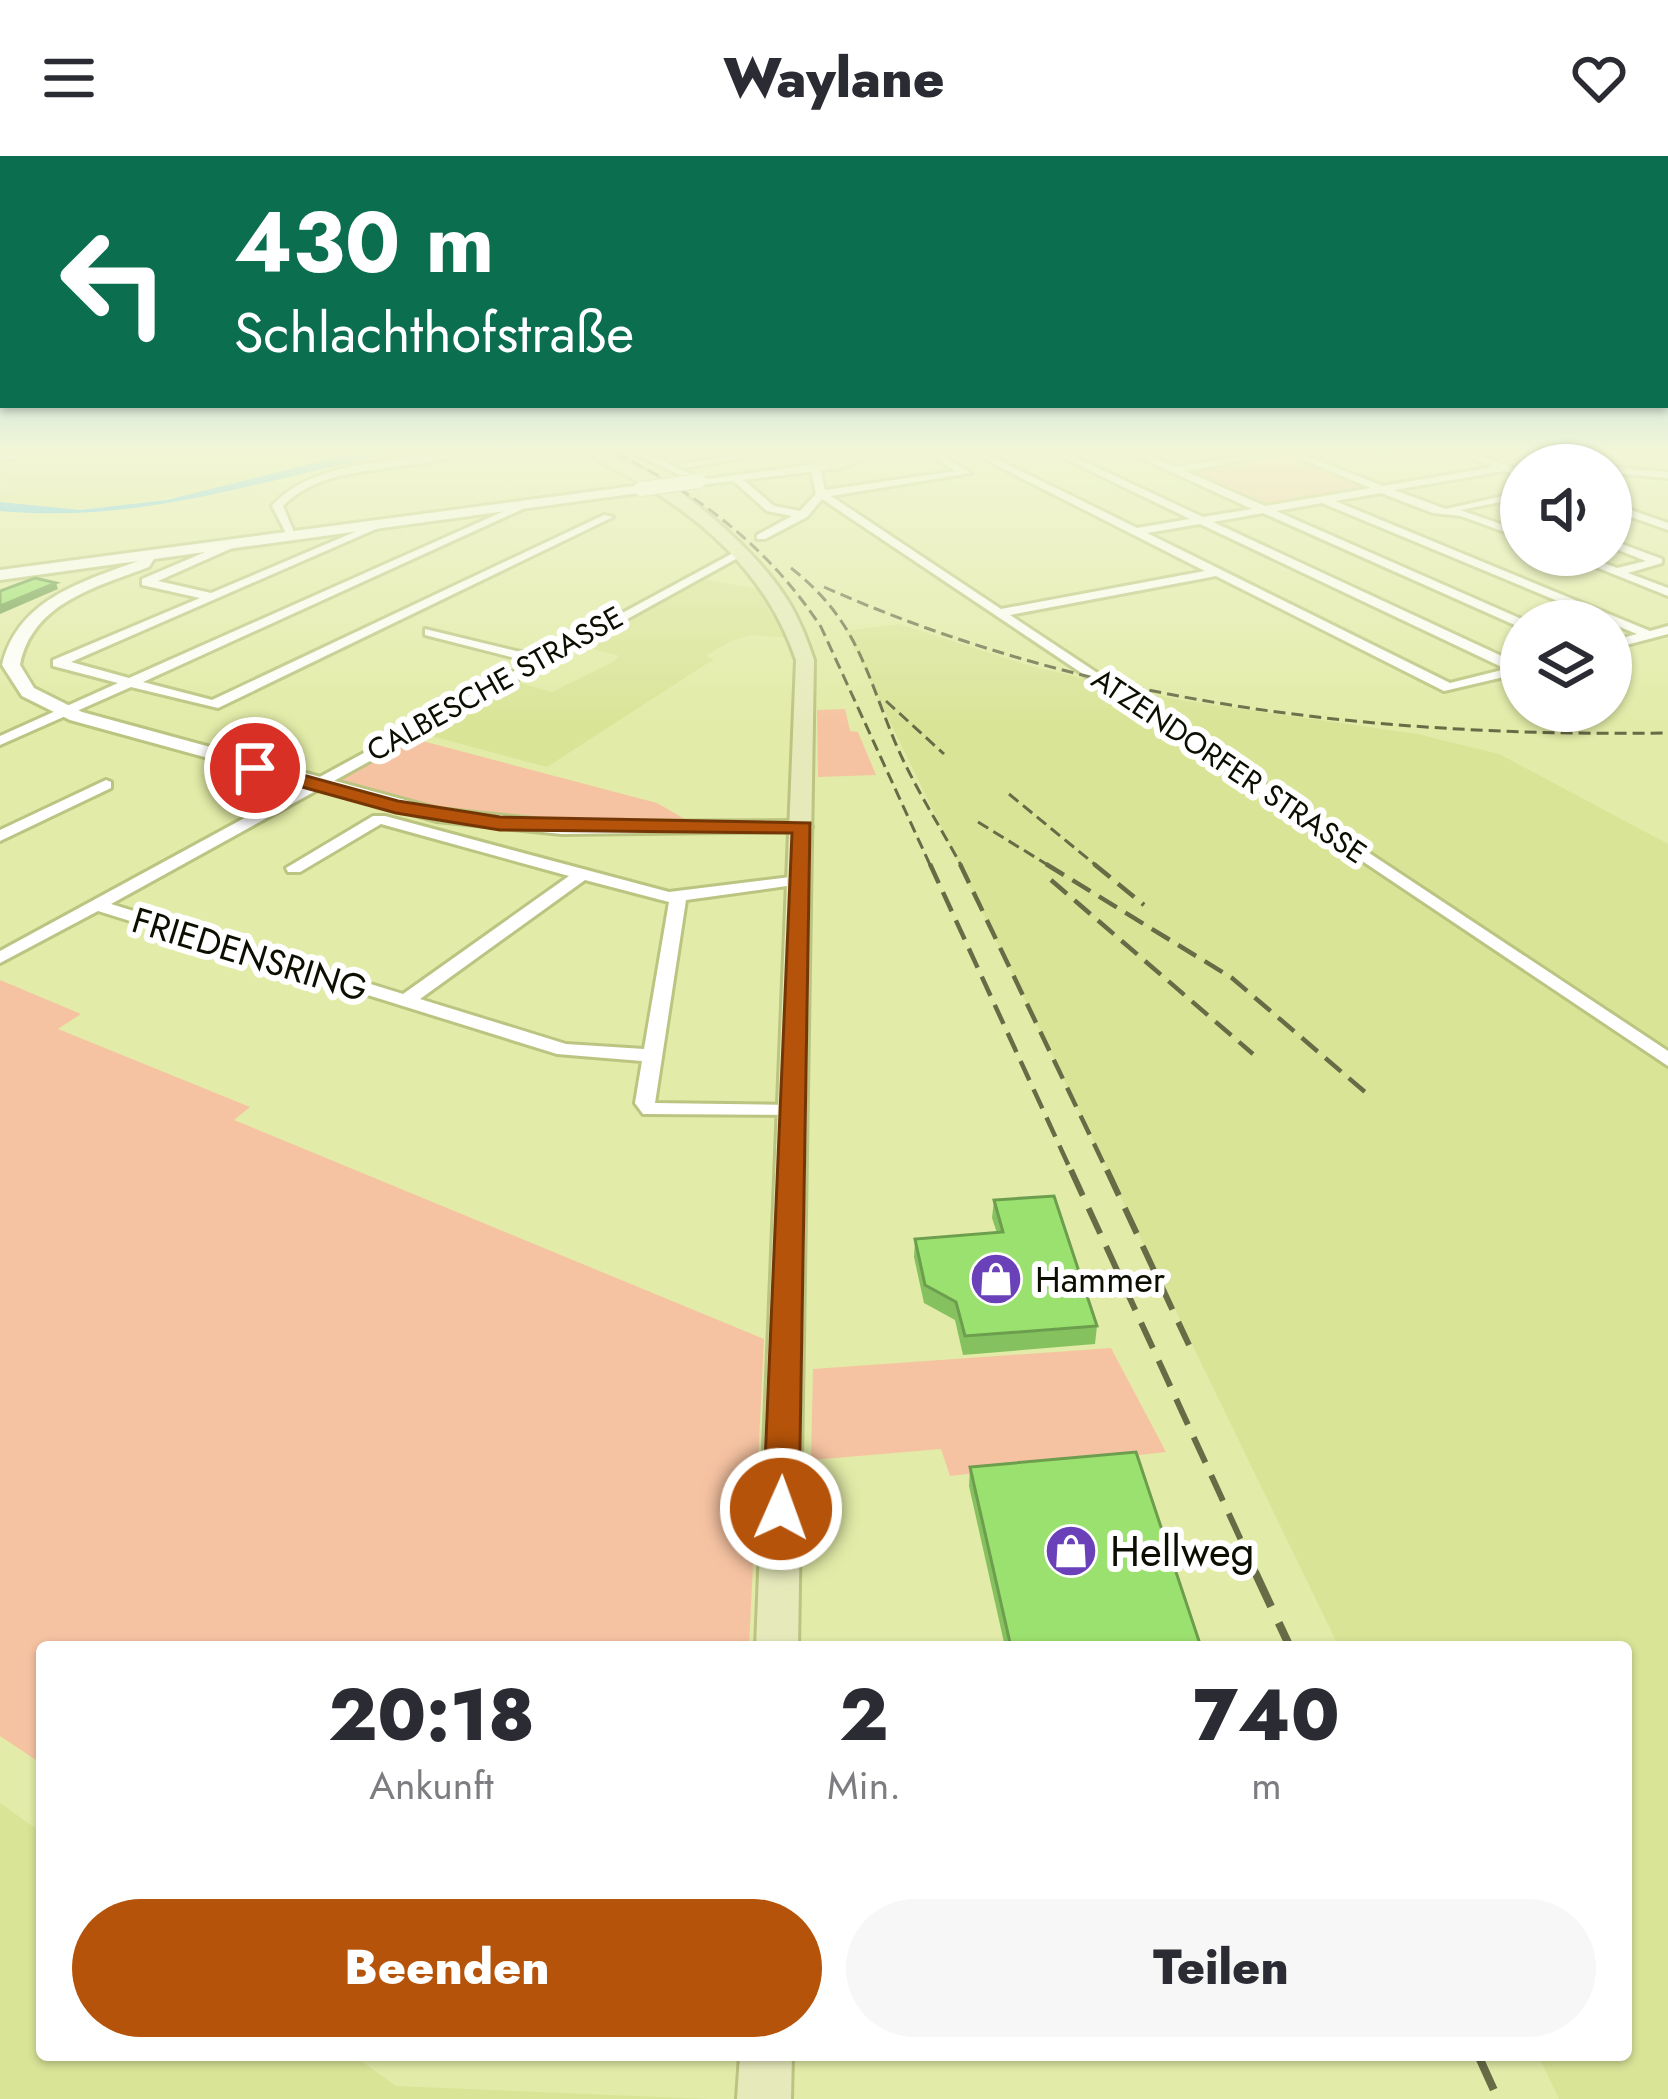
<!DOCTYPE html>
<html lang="de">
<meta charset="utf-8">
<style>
:root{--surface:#fff;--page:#f7f7f7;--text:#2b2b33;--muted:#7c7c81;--accent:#b45309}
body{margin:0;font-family:Jost,sans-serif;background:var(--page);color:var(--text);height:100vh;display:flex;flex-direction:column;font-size:45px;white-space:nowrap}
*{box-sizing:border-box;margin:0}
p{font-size:39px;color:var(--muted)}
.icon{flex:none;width:66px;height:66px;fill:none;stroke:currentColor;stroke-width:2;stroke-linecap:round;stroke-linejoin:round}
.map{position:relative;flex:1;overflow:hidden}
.drawer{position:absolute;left:36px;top:1485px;width:1596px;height:420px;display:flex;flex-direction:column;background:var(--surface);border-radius:12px;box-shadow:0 3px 9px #0004}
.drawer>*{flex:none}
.guide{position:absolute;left:0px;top:0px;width:1668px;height:252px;box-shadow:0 3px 9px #0004;background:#0b6e4f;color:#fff;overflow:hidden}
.buttons{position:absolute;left:1500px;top:288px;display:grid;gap:24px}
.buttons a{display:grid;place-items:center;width:132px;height:132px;border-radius:50%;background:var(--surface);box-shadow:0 3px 9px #0004;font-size:60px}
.pin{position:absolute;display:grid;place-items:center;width:102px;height:102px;color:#fff;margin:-51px;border:6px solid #fff;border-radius:50%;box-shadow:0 3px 12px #0007}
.me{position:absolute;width:132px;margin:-66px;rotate:2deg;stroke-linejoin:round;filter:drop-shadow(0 0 9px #0008)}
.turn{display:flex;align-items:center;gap:42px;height:252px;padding:0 36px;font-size:54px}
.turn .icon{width:156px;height:156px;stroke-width:2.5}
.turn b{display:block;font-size:84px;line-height:102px}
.eta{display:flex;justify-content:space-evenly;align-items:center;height:204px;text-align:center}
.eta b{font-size:72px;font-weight:800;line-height:84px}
.action{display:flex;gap:24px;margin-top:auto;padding:24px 36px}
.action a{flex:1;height:138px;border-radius:72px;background:var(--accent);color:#fff;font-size:48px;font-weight:800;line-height:138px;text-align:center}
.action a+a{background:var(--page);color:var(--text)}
header{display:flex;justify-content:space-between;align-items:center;height:156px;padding:0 36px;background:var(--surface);font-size:54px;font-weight:800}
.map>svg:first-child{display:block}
.built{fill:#dae497}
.green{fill:#f6c3a2}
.water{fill:#4ebef8}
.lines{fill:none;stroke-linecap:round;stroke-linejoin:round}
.minor-casing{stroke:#bbc481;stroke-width:6}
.tertiary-casing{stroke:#bbc481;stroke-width:6}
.secondary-casing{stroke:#bbc481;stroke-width:6}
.minor{fill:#fff;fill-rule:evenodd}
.tertiary{fill:#fff;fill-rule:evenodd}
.secondary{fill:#e6eabb;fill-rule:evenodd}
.rail-far3{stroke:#676c47;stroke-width:3;stroke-dasharray:12 6;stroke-linecap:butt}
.rail-far2{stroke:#676c47;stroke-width:4.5;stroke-dasharray:21 10;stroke-linecap:butt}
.rail-far1{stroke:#676c47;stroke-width:6;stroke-dasharray:28 14;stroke-linecap:butt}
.rail{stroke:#676c47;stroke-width:8;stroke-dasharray:38 18;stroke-linecap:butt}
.tertiary-bridge-casing{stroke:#bbc481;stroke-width:16;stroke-linecap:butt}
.tertiary-bridge{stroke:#fff;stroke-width:14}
.wall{fill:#85c25f}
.shaded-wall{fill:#6c9e4e}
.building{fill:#9be16f;stroke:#6c9e4e;stroke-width:3}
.route{fill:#b45309;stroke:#753606;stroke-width:3}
.labels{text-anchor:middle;stroke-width:12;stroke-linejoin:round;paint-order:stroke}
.far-street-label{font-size:30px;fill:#0c0e00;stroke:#fff}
.street-label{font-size:36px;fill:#0c0e00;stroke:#fff}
.poi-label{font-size:36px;fill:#0c0e00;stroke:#fff;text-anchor:start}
.near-poi-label{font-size:42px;fill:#0c0e00;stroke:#fff;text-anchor:start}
</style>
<header><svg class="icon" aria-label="menu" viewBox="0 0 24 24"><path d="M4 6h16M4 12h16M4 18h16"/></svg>Waylane<svg class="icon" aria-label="heart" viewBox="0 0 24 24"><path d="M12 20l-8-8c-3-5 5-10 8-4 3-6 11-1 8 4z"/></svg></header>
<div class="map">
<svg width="1668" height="1943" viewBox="0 0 1668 1943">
<rect width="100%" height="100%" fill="#e2eba7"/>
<!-- built -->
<g class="built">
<polygon points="41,297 304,297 319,305 205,335 112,351 65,354 0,346 0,335 14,332 0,322 0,305"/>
<polygon points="697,422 757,433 784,481 749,479 731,485 706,500 714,503 547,611 420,577 513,525 552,536 611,507 620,500 577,489"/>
<polygon points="899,468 1030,510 1180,544 1417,578 1499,598 1668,688 1668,1943 1559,1943 1538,1899 1626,1899 1626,1491 1339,1491 846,475"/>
<polygon points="0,1647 42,1677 42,1899 353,1899 396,1930 708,1943 0,1943"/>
</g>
<!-- green -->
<g class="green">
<polygon points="1286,301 1363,332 1268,348 1194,316"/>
<polygon points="845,553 850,575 858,576 876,619 818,621 817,554"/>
<polygon points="411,582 657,647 690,666 573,668 429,654 338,627 345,618"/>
<polygon points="0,824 81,858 58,873 250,951 234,964 764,1183 749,1491 42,1491 42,1608 0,1580"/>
<polygon points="1111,1192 1166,1296 950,1320 941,1293 811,1304 813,1213"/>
</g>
<!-- water -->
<path class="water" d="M 354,297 L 396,297 C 259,324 143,368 0,355 L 0,346 L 80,354 L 167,344 Z"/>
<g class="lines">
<!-- minor casing -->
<g class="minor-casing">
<g id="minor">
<polygon points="32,297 0,305 0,299"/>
<path d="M 441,297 L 462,297 C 406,319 328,304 283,350 L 296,381 L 288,381 L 272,350 C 310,307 387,306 441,297 Z"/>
<polygon points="633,297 647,297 697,321 688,323"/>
<polygon points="745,297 772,297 683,312 678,309"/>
<path d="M 926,297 L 939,297 L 971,317 L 831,340 L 1001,453 L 1205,415 L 972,297 L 985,297 L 1137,372 L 1190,363 L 1053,297 L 1066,297 L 1203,361 L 1252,353 L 1130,297 L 1144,297 L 1175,311 L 1261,297 L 1286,297 L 1185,315 L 1265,350 L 1371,332 L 1286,297 L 1300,297 L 1383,330 L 1493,311 L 1458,297 L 1473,297 L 1521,315 L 1521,321 L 1504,315 L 1394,334 L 1446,353 L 1521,336 L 1521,342 L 1460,354 L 1521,375 L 1521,382 L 1461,360 L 1433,357 L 1381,337 L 1335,345 L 1650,475 L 1668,470 L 1668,478 L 1611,493 L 1611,485 L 1637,478 L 1322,347 L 1276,355 L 1526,465 L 1521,465 L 1521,471 L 1517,470 L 1263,357 L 1213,366 L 1521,509 L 1521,517 L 1444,535 L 1216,420 L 1010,459 L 1668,895 L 1668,910 L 822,343 L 807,361 L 765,383 L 757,383 L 757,379 L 792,360 L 767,355 L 729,321 L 738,319 L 774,350 L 800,355 L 816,338 L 810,311 L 817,304 L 825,306 L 820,312 L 825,334 L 956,315 ZM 1200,368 L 1506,513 L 1450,527 L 1147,377 Z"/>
<polygon points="1611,311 1668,316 1668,322 1611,317"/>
<polygon points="527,345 536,347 143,526 212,544 604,359 613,361 218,552 131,531 0,589 0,580 118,527 53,510 53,504 200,442 142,429 142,423 231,385 239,385 239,389 158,425 211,437 383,364 392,366 71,506 129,522"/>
<polygon points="1611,347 1668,367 1668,374 1611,354"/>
<polygon points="1611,384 1662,403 1662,407 1628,417 1668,432 1668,440 1566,399 1582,399 1617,412 1646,405 1611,391"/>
<path d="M 735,396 L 745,398 L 111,748 L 403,838 L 569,720 L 381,668 L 300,716 L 288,716 L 286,712 L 373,660 L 385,660 L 669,736 L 807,719 L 809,723 L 801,728 L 686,744 L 655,947 L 793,949 L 800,951 L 803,955 L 800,959 L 643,958 L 635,947 L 642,905 L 557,898 L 98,755 L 0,807 L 0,795 L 531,506 L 425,479 L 425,473 L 541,501 ZM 585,724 L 669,746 L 644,893 L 566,888 L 420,843 Z"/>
<polygon points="106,624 111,626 111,632 0,685 0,674"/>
</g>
</g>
<!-- tertiary casing -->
<g class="tertiary-casing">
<g id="tertiary">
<polygon points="838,305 842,312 699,329 692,325"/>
<path d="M 641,329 L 646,336 L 154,403 L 149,411 C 96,431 32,447 20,509 L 34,532 L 82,556 L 438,653 L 562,666 L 802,665 L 812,671 L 809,675 L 562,678 L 437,665 L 70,564 L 22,540 L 2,509 C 18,443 82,426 138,405 L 0,424 L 0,414 Z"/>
</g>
</g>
<!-- secondary casing -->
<g class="secondary-casing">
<g id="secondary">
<path d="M 588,297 C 650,297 749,387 782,436 C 797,457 806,480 814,504 L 798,1491 L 756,1491 L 796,504 C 771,430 719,376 653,335 C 633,321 608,312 588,297 Z"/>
<polygon points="815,297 829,297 828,303 887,297 838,313 815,309"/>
<polygon points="740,1899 792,1899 791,1943 737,1943"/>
</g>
</g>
<!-- minor -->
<use href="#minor" class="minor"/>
<!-- tertiary -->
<use href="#tertiary" class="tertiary"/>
<!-- secondary -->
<use href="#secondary" class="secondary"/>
<!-- rail-far3 -->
<g class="rail-far3">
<path d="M 616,297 C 700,339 769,392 821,471 L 931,711"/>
<path d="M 791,412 C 857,464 865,514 895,586 C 913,629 940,670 962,711"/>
<path d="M 824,431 C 1092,550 1377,581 1668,577"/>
<polyline points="886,545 944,598"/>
<polyline points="1009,638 1098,711"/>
<polyline points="978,666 1051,711"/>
</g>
<!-- rail-far2 -->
<g class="rail-far2">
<polyline points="930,708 1072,1017"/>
<polyline points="960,708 1108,1017"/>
<polyline points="1046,708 1232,822 1365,936"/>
<polyline points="1094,708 1144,749"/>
<polyline points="1051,724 1253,898"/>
</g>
<!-- rail-far1 -->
<g class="rail-far1">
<polyline points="1071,1014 1257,1419"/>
<polyline points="1107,1014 1189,1189"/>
</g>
<!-- rail -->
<g class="rail">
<polyline points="1255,1416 1290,1491"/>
<polyline points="1478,1899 1498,1943"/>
</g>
<!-- tertiary-bridge casing -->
<g class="tertiary-bridge-casing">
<polyline id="tertiary-bridge" points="641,333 699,325"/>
</g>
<!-- tertiary-bridge -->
<use href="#tertiary-bridge" class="tertiary-bridge"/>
</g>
<!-- wall -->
<g class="wall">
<polygon points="1349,297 1406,297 1382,301 1361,302"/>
<polygon points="994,1044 1097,1170 1095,1188 963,1199 955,1164 924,1147 914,1101 915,1083 997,1077 992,1062"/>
<polygon points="970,1311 1201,1491 1005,1491 969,1330"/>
</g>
<!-- shaded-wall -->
<g class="shaded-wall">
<polygon points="1383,297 1406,297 1382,301"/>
<polygon points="56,427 58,433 0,458 0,450"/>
</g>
<!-- building -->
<g class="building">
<polygon points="35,422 56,427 0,450 0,435"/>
<polygon points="1054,1040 1097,1170 965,1180 956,1146 925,1129 915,1083 1003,1076 994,1044"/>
<polygon points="1136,1296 1201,1491 1011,1491 970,1311"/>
</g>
<!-- sky -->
<linearGradient id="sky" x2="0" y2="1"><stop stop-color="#6ab8ee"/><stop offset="0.52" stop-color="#f2f6d7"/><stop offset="1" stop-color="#f2f6d7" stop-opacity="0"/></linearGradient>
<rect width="1668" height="569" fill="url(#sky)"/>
<!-- route -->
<polygon class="route" points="255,606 398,645 500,661 810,667 799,1353 793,1363 768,1363 763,1353 792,677 500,674 396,657 248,616 248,608"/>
<!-- icons -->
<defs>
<g id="shop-disc" transform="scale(2.7)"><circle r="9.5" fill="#6a41b9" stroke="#fff"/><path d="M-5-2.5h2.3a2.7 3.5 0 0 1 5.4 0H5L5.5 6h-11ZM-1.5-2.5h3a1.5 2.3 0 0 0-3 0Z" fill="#fff"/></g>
</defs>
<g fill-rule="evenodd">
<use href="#shop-disc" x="996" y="1123"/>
<use href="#shop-disc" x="1071" y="1395"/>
</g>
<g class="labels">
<!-- far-street labels -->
<g class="far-street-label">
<text transform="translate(495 528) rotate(-29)" y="10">CALBESCHE STRASSE</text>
<text transform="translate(1229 610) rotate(34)" y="10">ATZENDORFER STRASSE</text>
</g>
<!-- street labels -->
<g class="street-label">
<text transform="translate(250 798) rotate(17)" y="13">FRIEDENSRING</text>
</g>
<!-- poi labels -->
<g class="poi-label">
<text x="1035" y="1136">Hammer</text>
</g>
<!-- near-poi labels -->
<g class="near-poi-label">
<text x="1110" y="1410">Hellweg</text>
</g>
</g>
</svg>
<div class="buttons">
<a><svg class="icon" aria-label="sound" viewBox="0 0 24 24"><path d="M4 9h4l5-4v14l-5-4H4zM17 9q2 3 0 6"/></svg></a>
<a><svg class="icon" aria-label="layers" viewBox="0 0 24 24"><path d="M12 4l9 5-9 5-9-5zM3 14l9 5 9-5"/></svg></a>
</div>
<div class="pin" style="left:255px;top:612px;background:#d93025"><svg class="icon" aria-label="arrive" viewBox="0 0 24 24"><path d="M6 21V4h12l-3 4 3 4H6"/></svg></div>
<svg class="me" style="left:781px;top:1353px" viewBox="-20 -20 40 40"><circle r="17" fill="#b45309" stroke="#fff" stroke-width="3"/><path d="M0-11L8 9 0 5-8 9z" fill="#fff"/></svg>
<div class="guide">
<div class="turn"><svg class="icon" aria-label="left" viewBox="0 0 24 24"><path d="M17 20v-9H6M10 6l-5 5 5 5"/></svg><div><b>430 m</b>Schlachthofstraße</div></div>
</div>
<section class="drawer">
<div class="eta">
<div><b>20:18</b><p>Ankunft</p></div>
<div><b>2</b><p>Min.</p></div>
<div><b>740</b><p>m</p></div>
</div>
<div class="action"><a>Beenden</a><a>Teilen</a></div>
</section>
</div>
